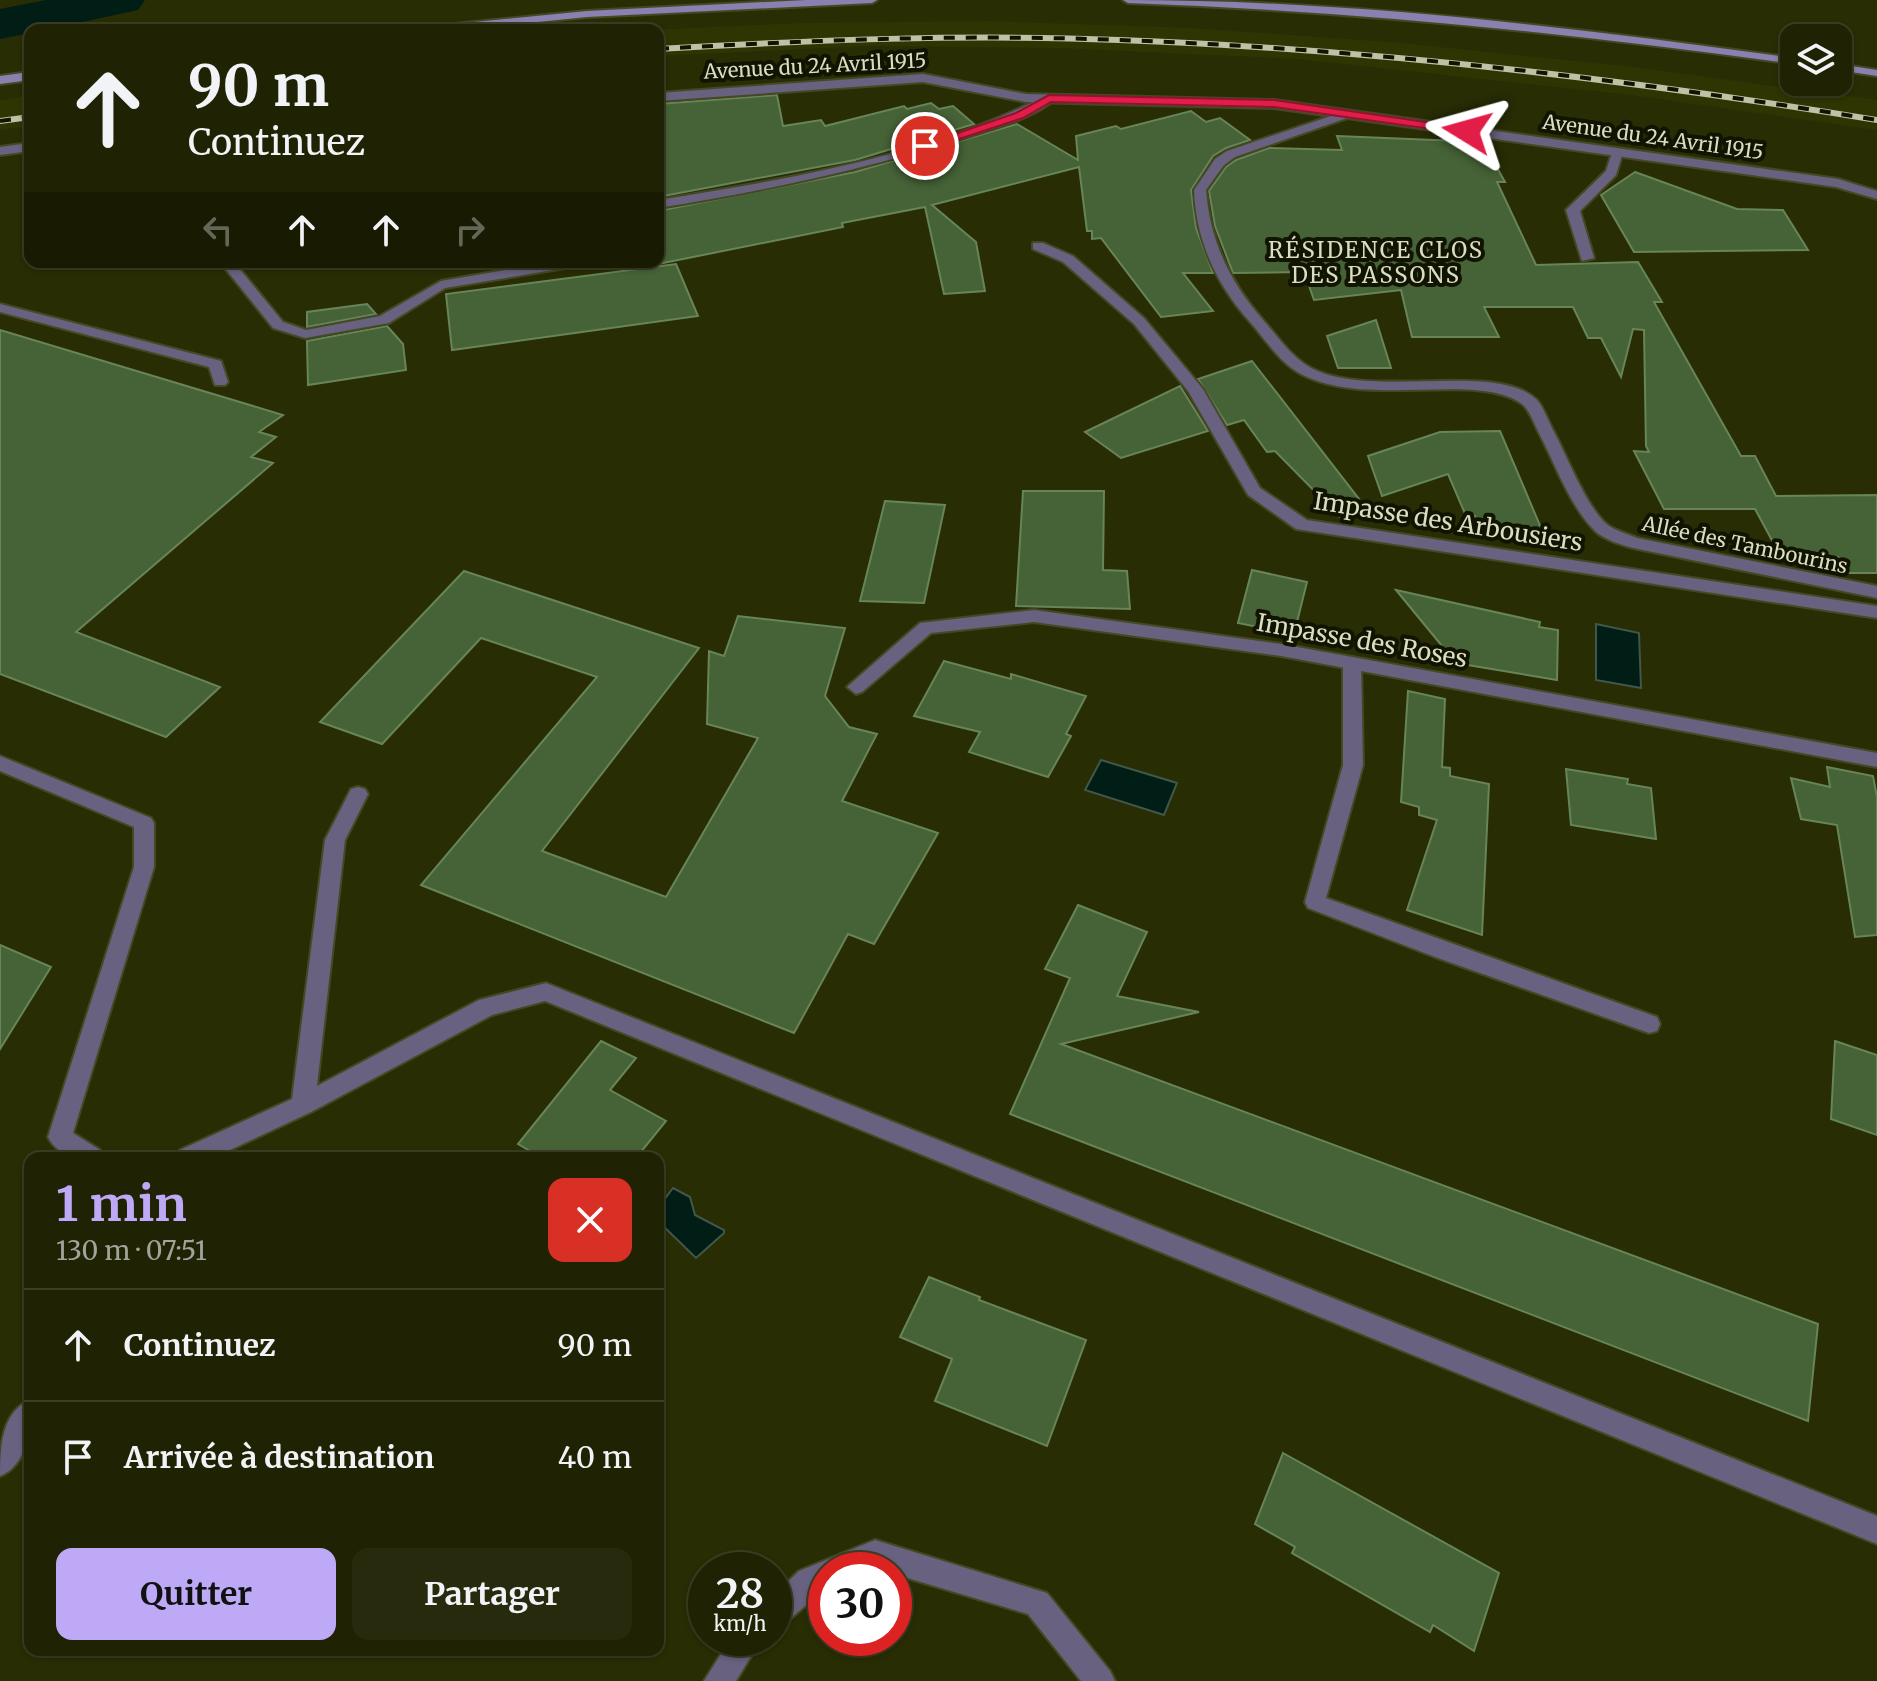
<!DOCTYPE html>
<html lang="fr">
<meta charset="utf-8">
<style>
:root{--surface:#1f2203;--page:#272a0d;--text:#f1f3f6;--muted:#a1a49a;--line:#3c3f25;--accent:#bda9f5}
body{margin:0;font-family:Merriweather,serif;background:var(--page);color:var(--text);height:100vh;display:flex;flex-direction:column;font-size:30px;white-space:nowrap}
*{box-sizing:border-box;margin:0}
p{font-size:26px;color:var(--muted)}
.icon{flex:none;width:44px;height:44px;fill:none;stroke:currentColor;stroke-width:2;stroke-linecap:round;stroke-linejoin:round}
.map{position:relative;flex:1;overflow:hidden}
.panel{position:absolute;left:24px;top:1152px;width:640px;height:504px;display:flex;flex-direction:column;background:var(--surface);border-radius:16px;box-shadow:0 2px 6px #0004,0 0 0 2px var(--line)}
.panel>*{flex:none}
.banner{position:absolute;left:24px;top:24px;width:640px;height:244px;border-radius:16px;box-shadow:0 2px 6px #0004,0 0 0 2px var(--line);background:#1f2203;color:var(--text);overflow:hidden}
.fabs{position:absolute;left:1780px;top:24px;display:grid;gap:16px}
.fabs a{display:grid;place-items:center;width:72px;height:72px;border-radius:16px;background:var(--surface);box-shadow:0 2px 6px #0004,0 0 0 2px var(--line);font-size:40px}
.speed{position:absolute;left:688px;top:1552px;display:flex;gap:16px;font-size:40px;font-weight:700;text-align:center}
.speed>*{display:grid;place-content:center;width:104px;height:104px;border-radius:50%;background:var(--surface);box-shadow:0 2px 6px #0004,0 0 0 2px var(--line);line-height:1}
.speed small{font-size:20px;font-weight:400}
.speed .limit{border:12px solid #d22;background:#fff;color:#111}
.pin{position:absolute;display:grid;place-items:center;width:68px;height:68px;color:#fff;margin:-34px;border:4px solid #fff;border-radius:50%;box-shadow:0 2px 8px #0007}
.me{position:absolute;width:88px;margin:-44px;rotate:278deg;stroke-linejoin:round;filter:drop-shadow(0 0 6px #0008)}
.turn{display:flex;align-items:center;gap:28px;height:168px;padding:0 32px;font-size:36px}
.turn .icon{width:104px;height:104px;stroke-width:2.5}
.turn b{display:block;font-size:56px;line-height:68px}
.lanes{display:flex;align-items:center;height:76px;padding:0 32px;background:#0003;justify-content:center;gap:40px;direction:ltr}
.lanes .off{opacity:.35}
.round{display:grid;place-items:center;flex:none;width:84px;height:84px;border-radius:16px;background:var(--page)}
.summary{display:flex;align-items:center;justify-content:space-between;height:136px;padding:0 32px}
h1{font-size:48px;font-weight:700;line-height:60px;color:var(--accent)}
.primary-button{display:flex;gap:16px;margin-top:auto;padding:16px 32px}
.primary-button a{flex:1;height:92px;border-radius:16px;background:var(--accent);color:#111;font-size:32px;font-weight:700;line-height:92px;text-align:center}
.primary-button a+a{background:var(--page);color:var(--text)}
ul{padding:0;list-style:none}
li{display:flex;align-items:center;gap:24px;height:112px;padding:0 32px;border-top:2px solid var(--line)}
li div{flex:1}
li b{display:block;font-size:30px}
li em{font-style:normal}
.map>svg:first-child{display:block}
.built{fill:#2f3403}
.water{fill:#001d16;stroke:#41574a;stroke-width:2}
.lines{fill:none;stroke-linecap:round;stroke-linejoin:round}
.river{fill:#001d16;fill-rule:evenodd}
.building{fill:#466237;stroke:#678558;stroke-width:2}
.service-casing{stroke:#454923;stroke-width:4}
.minor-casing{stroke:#454923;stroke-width:4}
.secondary-casing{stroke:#454923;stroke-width:4}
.service{fill:#68617f;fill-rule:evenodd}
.minor{fill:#68617f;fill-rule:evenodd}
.secondary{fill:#8b80af;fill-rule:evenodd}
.rail-casing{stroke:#bec3a6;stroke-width:6}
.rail{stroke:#121402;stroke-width:4;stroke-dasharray:11;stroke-linecap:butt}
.route{fill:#e11d48;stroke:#92132f;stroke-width:2}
.labels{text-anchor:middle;stroke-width:8;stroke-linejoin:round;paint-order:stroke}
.far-street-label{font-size:20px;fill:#d9dec3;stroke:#121402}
.far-neighbourhood-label{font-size:22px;letter-spacing:2px;fill:#d9dec3;stroke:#121402}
.street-label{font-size:24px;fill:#d9dec3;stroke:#121402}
</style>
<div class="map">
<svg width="1877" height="1681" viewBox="0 0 1877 1681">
<rect width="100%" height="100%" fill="#292d04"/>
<!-- built -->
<g class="built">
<polygon points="991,21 1191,28 1402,43 1633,67 1877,100 1877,130 1631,95 1297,59 1058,48 868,46 658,56 658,30 649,30 799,23"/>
<polygon points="30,96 30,126 0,130 0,100"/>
</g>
<!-- water -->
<g class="water">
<polygon points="1596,624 1639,633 1641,688 1596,680"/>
<polygon points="1101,760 1177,783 1164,815 1085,790"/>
<polygon points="673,1188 690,1197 695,1215 724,1230 724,1233 696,1258 658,1221 658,1208"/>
</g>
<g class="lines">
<!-- river -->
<polygon class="river" points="46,0 145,0 138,10 45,30 30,30 30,33 0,39 0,9"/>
</g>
<!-- building -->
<g class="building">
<polygon points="777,95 783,126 821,120 825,126 904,106 907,109 931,103 939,109 953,106 974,124 855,160 658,197 658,104"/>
<polygon points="1191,111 1206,122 1220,118 1250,140 1226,148 1213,156 1191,190 1196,228 1213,273 1183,273 1213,311 1161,317 1101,238 1092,239 1092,231 1087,231 1079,167 932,205 976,242 985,291 944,294 925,207 842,223 843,227 658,264 658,211 855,172 1017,124 1078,160 1076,136 1116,126 1121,129"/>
<polygon points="1337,136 1483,142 1505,182 1497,182 1536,265 1638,262 1662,302 1654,302 1741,456 1755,456 1776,496 1877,495 1877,573 1847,573 1838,557 1781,557 1755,509 1664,509 1634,451 1649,452 1646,446 1644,330 1633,329 1621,377 1601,338 1588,338 1573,307 1484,307 1499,337 1412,337 1401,290 1314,300 1304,272 1233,273 1215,226 1209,191 1226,167 1236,160 1269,148 1342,150"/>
<polygon points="1635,172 1737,209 1783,210 1808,250 1634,252 1601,195"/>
<polygon points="676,264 698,316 452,350 446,294"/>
<polygon points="367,304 376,314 307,327 307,312"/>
<polygon points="1376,320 1391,368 1338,368 1327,336"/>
<polygon points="387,326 403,344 406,370 308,385 307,341"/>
<polygon points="0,330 283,415 259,432 276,437 251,457 273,463 76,632 220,687 166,737 0,674"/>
<polygon points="1252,361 1359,499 1340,517 1275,451 1267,452 1244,420 1227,425 1198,379"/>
<polygon points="1180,386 1208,431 1121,458 1085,432"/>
<polygon points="1500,431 1547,542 1481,530 1475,516 1466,516 1448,474 1382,496 1368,456 1440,432"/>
<polygon points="1023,491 1104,491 1103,570 1127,571 1130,609 1016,606"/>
<polygon points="885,501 945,505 924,603 860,601"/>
<polygon points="1252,570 1307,582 1294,634 1238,623"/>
<polygon points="464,571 699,648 542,851 666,897 758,738 707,724 709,651 724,656 738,616 845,628 825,696 849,727 877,734 842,801 938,833 874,944 848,934 794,1033 421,885 597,677 481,638 382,744 320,722"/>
<polygon points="1396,590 1540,622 1539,627 1558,630 1557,680 1456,663"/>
<polygon points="944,661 1011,679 1011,674 1086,696 1066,734 1071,736 1048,777 969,752 980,732 914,716"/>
<polygon points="1408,691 1445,699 1442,767 1450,768 1450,776 1489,784 1482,935 1407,910 1437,820 1419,815 1419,807 1401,802"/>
<polygon points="1827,767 1873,776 1877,797 1877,935 1855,937 1837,825 1801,819 1791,778 1830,787"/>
<polygon points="1566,769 1628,779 1627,784 1651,788 1656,839 1571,825"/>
<polygon points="1078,905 1147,932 1117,996 1199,1012 1061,1044 1818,1324 1808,1421 1010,1114 1070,978 1045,969"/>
<polygon points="0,945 51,967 0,1049"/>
<polygon points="601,1041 636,1058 610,1090 666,1121 636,1158 542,1158 518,1144"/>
<polygon points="1835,1041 1877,1055 1877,1135 1831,1119"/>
<polygon points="929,1277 980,1297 979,1300 1086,1340 1047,1446 935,1401 952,1359 900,1337"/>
<polygon points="1283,1453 1499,1573 1474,1651 1433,1625 1430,1632 1292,1553 1295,1547 1255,1524"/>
</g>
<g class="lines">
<!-- service casing -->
<g class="service-casing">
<g id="service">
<path d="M 1045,96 L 1055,99 C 1034,118 997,127 970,136 C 868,169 764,191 658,208 L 658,200 C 785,180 929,156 1045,96 Z"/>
<polygon points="1613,149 1623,152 1616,175 1580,211 1594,258 1582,261 1566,210 1606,171"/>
<polygon points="220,262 234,262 283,322 306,330 380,316 441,281 553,262 584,262 577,266 445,288 389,323 305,338 273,328"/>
<polygon points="0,304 221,361 228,382 225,385 215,385 209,367 0,312"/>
<polygon points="1352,657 1361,663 1363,765 1326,898 1657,1017 1660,1024 1657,1031 1649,1033 1435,957 1308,908 1305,902 1343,765 1343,663"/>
<path d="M 0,756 L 151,818 L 154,823 L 154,867 L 73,1133 L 100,1150 L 104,1158 C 83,1158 59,1159 48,1137 L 134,867 L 134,827 L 0,771 Z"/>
<polygon points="358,787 365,789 368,794 345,840 317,1086 479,1000 546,983 1877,1516 1877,1544 545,1001 492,1015 311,1112 213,1158 176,1158 180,1150 292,1099 325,840 351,789"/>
<path d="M 30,1400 C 30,1427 29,1464 0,1476 C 0,1449 1,1412 30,1400 Z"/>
</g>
</g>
<!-- minor casing -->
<g class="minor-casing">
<g id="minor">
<path d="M 923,74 L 1026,94 L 1274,100 L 1838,179 L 1877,191 L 1877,199 L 1836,187 L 1347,118 L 1235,157 L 1224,165 L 1206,190 C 1210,241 1230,283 1264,321 C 1278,337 1292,358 1311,368 C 1372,400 1496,360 1537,400 C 1544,408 1549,423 1554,432 C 1567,456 1588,511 1609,526 C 1617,531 1628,534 1637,538 L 1877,586 L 1877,598 L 1633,548 C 1622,545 1603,539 1595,531 C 1570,506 1556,466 1540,435 C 1535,426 1530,410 1522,404 C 1477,371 1367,409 1301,374 C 1280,363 1265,339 1250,322 C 1216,284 1196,241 1194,190 L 1215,159 L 1227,151 L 1331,116 L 1274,108 L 1026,102 L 923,82 L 658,101 L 658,93 Z"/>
<polygon points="30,143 30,151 0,155 0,147"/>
<polygon points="1033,243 1043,243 1073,256 1144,318 1203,389 1260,488 1307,520 1877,606 1877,618 1296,529 1248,495 1188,391 1134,324 1063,262 1033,249"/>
<polygon points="1034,610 1281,644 1877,753 1877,767 1281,656 1034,622 931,633 862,692 856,694 847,687 920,623"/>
<polygon points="875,1540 1047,1593 1110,1671 1115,1681 1081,1681 1028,1614 894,1574 894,1570 826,1570 826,1588 784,1624 774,1628 774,1595 799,1571"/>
<polygon points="731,1638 762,1638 736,1681 704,1681"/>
</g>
</g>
<!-- secondary casing -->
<g class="secondary-casing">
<g id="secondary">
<polygon points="806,0 877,0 872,3 587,17 457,30 417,30 423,27 587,11"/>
<path d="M 1123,0 C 1348,0 1571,27 1794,58 L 1794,64 C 1573,33 1351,11 1128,3 Z"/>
<polygon points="1838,64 1877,70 1877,76 1838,70"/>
<polygon points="30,72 30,80 0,84 0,76"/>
</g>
</g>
<!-- service -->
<use href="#service" class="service"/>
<!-- minor -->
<use href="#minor" class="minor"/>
<!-- secondary -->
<use href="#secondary" class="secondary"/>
<!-- rail casing -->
<g class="rail-casing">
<g id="rail">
<path d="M 658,49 C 812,40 965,34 1119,40 C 1374,49 1626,79 1877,120"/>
<polyline points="0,121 30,117"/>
</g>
</g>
<!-- rail -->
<use href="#rail" class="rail"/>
</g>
<!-- route -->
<polygon class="route" points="1049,95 1274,100 1467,128 1472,131 1467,134 1274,107 1051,102 1023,118 929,149 920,146 1016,113"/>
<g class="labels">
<!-- far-street labels -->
<g class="far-street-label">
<text transform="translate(815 66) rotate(-3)" y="7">Avenue du 24 Avril 1915</text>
<text transform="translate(1653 137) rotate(8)" y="7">Avenue du 24 Avril 1915</text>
<text transform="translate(1745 545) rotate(12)" y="7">Allée des Tambourins</text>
</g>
<!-- far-neighbourhood labels -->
<g class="far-neighbourhood-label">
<text x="1376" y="258">RÉSIDENCE CLOS<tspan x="1376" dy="25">DES PASSONS</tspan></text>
</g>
<!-- street labels -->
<g class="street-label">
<text transform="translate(1448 522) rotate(9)" y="8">Impasse des Arbousiers</text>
<text transform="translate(1362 641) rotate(10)" y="8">Impasse des Roses</text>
</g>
</g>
</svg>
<div class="fabs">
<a><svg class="icon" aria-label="layers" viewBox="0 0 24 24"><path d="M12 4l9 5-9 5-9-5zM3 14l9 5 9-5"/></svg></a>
</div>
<div class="speed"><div>28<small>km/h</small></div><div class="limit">30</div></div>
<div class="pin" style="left:925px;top:146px;background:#d93025"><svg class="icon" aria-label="arrive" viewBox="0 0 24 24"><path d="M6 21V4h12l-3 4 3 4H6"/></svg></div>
<svg class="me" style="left:1467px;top:131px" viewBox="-20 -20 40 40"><path d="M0-17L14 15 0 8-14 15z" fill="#e11d48" stroke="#fff" stroke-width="4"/></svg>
<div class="banner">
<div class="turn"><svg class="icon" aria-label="ahead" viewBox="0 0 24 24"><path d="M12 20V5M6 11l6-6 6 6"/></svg><div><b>90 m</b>Continuez</div></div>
<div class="lanes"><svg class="icon off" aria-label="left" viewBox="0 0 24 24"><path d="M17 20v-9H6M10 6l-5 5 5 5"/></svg><svg class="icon" aria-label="ahead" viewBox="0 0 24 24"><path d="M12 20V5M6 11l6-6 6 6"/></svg><svg class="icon" aria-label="ahead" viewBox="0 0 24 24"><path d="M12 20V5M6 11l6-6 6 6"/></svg><svg class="icon off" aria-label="right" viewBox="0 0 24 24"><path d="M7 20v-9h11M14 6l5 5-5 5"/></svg></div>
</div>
<section class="panel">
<div class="summary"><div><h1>1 min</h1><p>130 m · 07:51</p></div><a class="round" style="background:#d93025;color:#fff"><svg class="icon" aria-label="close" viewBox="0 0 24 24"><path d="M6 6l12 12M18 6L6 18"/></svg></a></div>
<ul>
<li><svg class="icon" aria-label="ahead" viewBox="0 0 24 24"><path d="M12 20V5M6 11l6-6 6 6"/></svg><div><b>Continuez</b></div><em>90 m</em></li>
<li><svg class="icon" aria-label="arrive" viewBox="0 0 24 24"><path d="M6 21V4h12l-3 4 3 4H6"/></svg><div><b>Arrivée à destination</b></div><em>40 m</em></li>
</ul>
<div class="primary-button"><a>Quitter</a><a>Partager</a></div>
</section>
</div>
